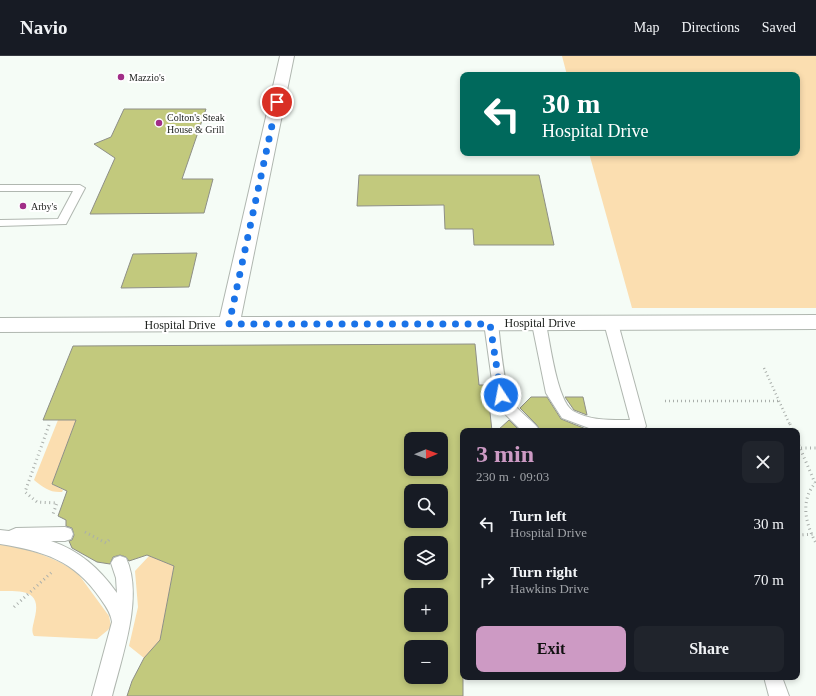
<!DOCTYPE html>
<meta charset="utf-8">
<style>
:root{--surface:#171b24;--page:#20242c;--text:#f1f3f6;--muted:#9ea1a6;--line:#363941;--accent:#cd9ac4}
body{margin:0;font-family:"Times New Roman",serif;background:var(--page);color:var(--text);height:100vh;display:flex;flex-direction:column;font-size:15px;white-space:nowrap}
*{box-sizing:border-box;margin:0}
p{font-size:13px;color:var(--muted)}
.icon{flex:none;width:22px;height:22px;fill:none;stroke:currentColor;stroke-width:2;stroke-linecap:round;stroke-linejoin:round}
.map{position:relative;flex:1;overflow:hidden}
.panel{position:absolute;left:460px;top:372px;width:340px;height:252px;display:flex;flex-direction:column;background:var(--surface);border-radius:8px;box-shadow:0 2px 6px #0003}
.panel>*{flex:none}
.hud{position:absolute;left:460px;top:16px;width:340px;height:84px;border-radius:8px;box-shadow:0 2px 6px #0003;background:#00695c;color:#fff;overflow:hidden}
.needle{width:26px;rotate:89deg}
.fabs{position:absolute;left:404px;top:376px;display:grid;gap:8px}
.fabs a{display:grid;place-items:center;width:44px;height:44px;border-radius:8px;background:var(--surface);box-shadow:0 2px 6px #0003;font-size:20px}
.pin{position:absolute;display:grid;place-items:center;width:34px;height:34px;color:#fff;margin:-17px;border:2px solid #fff;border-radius:50%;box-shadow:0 1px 4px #0007}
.me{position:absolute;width:44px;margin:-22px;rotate:349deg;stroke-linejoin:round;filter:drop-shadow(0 0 3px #0008)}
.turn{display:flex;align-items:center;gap:14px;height:84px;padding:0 16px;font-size:18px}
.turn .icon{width:52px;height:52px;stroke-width:2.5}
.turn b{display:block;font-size:28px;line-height:34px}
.round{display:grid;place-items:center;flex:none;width:42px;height:42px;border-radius:8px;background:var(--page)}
.overview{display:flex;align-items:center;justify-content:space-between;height:68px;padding:0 16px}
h1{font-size:24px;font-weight:700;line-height:30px;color:var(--accent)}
.action{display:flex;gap:8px;margin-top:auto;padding:8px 16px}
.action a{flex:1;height:46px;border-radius:8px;background:var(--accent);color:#111;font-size:16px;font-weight:700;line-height:46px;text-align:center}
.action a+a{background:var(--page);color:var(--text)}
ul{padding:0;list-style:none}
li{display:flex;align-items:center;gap:12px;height:56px;padding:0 16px}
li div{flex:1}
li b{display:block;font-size:15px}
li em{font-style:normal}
header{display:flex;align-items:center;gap:24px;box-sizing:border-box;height:56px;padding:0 20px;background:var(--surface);border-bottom:1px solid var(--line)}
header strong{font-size:19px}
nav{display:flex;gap:22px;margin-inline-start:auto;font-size:14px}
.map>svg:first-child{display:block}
.green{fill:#fbdeb0}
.building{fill:#c2c97d;stroke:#8e8f87;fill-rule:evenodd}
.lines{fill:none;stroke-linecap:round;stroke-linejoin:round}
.lane-casing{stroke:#b0b7b0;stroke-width:2}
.street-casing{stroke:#b0b7b0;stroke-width:2}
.path-far1{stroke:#aaafab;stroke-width:2.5;stroke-dasharray:1 3;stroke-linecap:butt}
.path{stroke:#aaafab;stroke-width:3;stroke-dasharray:1 3.5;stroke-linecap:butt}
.lane{fill:#fff;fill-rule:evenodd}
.street{fill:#fff;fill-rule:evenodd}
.route{stroke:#1a73e8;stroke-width:7;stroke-dasharray:0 12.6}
.poi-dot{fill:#a12d87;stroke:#fff;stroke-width:1.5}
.labels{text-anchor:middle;stroke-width:4;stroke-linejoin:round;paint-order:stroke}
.far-poi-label{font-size:10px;fill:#1d201d;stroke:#fff;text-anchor:start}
.street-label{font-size:12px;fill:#1d201d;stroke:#fff}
</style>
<header>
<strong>Navio</strong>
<nav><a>Map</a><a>Directions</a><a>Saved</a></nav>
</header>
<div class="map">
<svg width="816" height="640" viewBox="0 0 816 640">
<rect width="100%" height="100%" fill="#f5fcf6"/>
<!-- green -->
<g class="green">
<polygon points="562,0 816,0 816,252 632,252 589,97 797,97 797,19 567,19"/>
<path d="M 58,364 L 76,364 L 52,428 L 63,434 L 62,436 C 50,437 43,431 34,424 Z"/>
<path d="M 0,487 C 23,491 62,503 79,519 L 109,560 L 111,570 L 108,574 L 97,583 L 34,580 C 31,575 33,570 34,565 C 43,534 24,535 0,535 Z"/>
<polygon points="149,500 174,510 160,584 144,602 129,590 138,551 135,515"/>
</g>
<!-- building -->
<g class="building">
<polygon points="124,53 206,53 182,123 213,123 204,157 90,158 115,102 94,88 111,81"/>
<polygon points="359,119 539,119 554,189 474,189 473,173 445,173 444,149 357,150"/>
<polygon points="197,197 189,231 121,232 133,198"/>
<path d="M 475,288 L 479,329 L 487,329 L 492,375 L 463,375 L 463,640 L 127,640 L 132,625 L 144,602 L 160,584 L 174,510 L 147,499 L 129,505 L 126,501 L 120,499 L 113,501 L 110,508 L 97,506 L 72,492 L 69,485 L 72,484 L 74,479 L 72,472 L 66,470 L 66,464 L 58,460 L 67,435 L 52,428 L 76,364 L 43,364 L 73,290 ZM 411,383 L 441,383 L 441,413 L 411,413 ZM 411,435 L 441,435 L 441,465 L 411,465 ZM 411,487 L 441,487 L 441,517 L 411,517 ZM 411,539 L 441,539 L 441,569 L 411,569 ZM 411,591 L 441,591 L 441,621 L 411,621 Z"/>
<polygon points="531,341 547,341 561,363 591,375 541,375 536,368 520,352"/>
<polygon points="565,341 583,341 587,359 574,354"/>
<polygon points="509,364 520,375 497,375"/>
</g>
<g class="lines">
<!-- lane casing -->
<g class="lane-casing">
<g id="lane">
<polygon points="0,129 80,129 85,132 66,168 0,170 0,164 58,163 73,135 0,135"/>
<path d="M 491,263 L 496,264 L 498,267 C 500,284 504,334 512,346 C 520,357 536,367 540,375 L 522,375 L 505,358 L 494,339 L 484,267 L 486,264 Z"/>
<path d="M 611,263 L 616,264 L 618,267 L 646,370 L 644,374 L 641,375 L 597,375 L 562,362 L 546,337 L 532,268 L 534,265 L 539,264 L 544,265 L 546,268 C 550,287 557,345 573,355 C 591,365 611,364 630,364 L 604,267 L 606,264 Z"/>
<path d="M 65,471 L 71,473 L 73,478 L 71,483 L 65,485 L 51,485 C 80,495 99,512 117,537 L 116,522 L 111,507 L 114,502 L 120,500 L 126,502 C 144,540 122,600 112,640 L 92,640 L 112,566 C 111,557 105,549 100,542 C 74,504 43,495 0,488 L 0,474 L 9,475 L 16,472 Z"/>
<polygon points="764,621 782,621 789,640 769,640"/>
</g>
</g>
<!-- street casing -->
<g class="street-casing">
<polygon id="street" points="280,0 294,0 241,261 816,259 816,273 0,276 0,262 220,261"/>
</g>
<!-- path-far1 -->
<g class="path-far1">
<polyline points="764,312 790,369"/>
<polyline points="665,345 779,345"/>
</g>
<!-- path -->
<g class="path">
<polyline points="790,368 793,375"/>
<polyline points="49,369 25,436 37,446 57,447 53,458"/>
<polyline points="797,385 815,427"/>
<polyline points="801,392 816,392"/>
<path d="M 816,426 C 800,444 805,467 816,487"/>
<polyline points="85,476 106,487 110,483"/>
<polyline points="798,479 816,478"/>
<polyline points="14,551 52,516"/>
</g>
<!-- lane -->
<use href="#lane" class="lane"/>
<!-- street -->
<use href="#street" class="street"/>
</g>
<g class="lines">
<!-- route -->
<polyline class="route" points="277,46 229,268 490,268 501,339"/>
</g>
<!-- markers -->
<g class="poi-dot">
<circle cx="121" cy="21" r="4"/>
<circle cx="159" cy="67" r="4"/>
<circle cx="23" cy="150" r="4"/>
</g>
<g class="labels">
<!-- far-poi labels -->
<g class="far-poi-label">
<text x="129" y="25">Mazzio's</text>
<text x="167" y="65">Colton's Steak<tspan x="167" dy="12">House &amp; Grill</tspan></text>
<text x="31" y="154">Arby's</text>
</g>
<!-- street labels -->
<g class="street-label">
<text x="540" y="271">Hospital Drive</text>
<text x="180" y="273">Hospital Drive</text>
</g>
</g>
</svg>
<div class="fabs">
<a><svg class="needle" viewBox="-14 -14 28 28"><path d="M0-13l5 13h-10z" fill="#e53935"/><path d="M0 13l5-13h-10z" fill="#9ea1a6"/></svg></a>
<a><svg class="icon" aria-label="search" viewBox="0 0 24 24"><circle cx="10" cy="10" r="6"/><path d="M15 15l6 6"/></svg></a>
<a><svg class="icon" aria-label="layers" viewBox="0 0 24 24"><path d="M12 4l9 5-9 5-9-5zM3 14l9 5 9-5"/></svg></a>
<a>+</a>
<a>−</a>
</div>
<div class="pin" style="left:277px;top:46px;background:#d93025"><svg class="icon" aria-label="arrive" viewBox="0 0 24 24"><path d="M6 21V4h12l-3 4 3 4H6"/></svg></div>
<svg class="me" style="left:501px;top:339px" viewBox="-20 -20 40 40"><circle r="17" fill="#1a73e8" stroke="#fff" stroke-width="3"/><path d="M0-11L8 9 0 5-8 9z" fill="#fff"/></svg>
<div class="hud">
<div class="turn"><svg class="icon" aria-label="left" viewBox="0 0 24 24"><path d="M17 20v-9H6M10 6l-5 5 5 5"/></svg><div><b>30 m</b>Hospital Drive</div></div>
</div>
<section class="panel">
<div class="overview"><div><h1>3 min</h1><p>230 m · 09:03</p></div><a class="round"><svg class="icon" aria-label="close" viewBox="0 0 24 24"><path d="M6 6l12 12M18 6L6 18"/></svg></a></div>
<ul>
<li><svg class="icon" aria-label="left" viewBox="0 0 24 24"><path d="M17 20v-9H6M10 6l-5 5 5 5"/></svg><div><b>Turn left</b><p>Hospital Drive</p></div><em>30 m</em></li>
<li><svg class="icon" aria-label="right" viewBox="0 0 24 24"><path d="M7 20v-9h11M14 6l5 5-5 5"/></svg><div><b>Turn right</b><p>Hawkins Drive</p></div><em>70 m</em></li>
</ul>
<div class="action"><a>Exit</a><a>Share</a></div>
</section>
</div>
